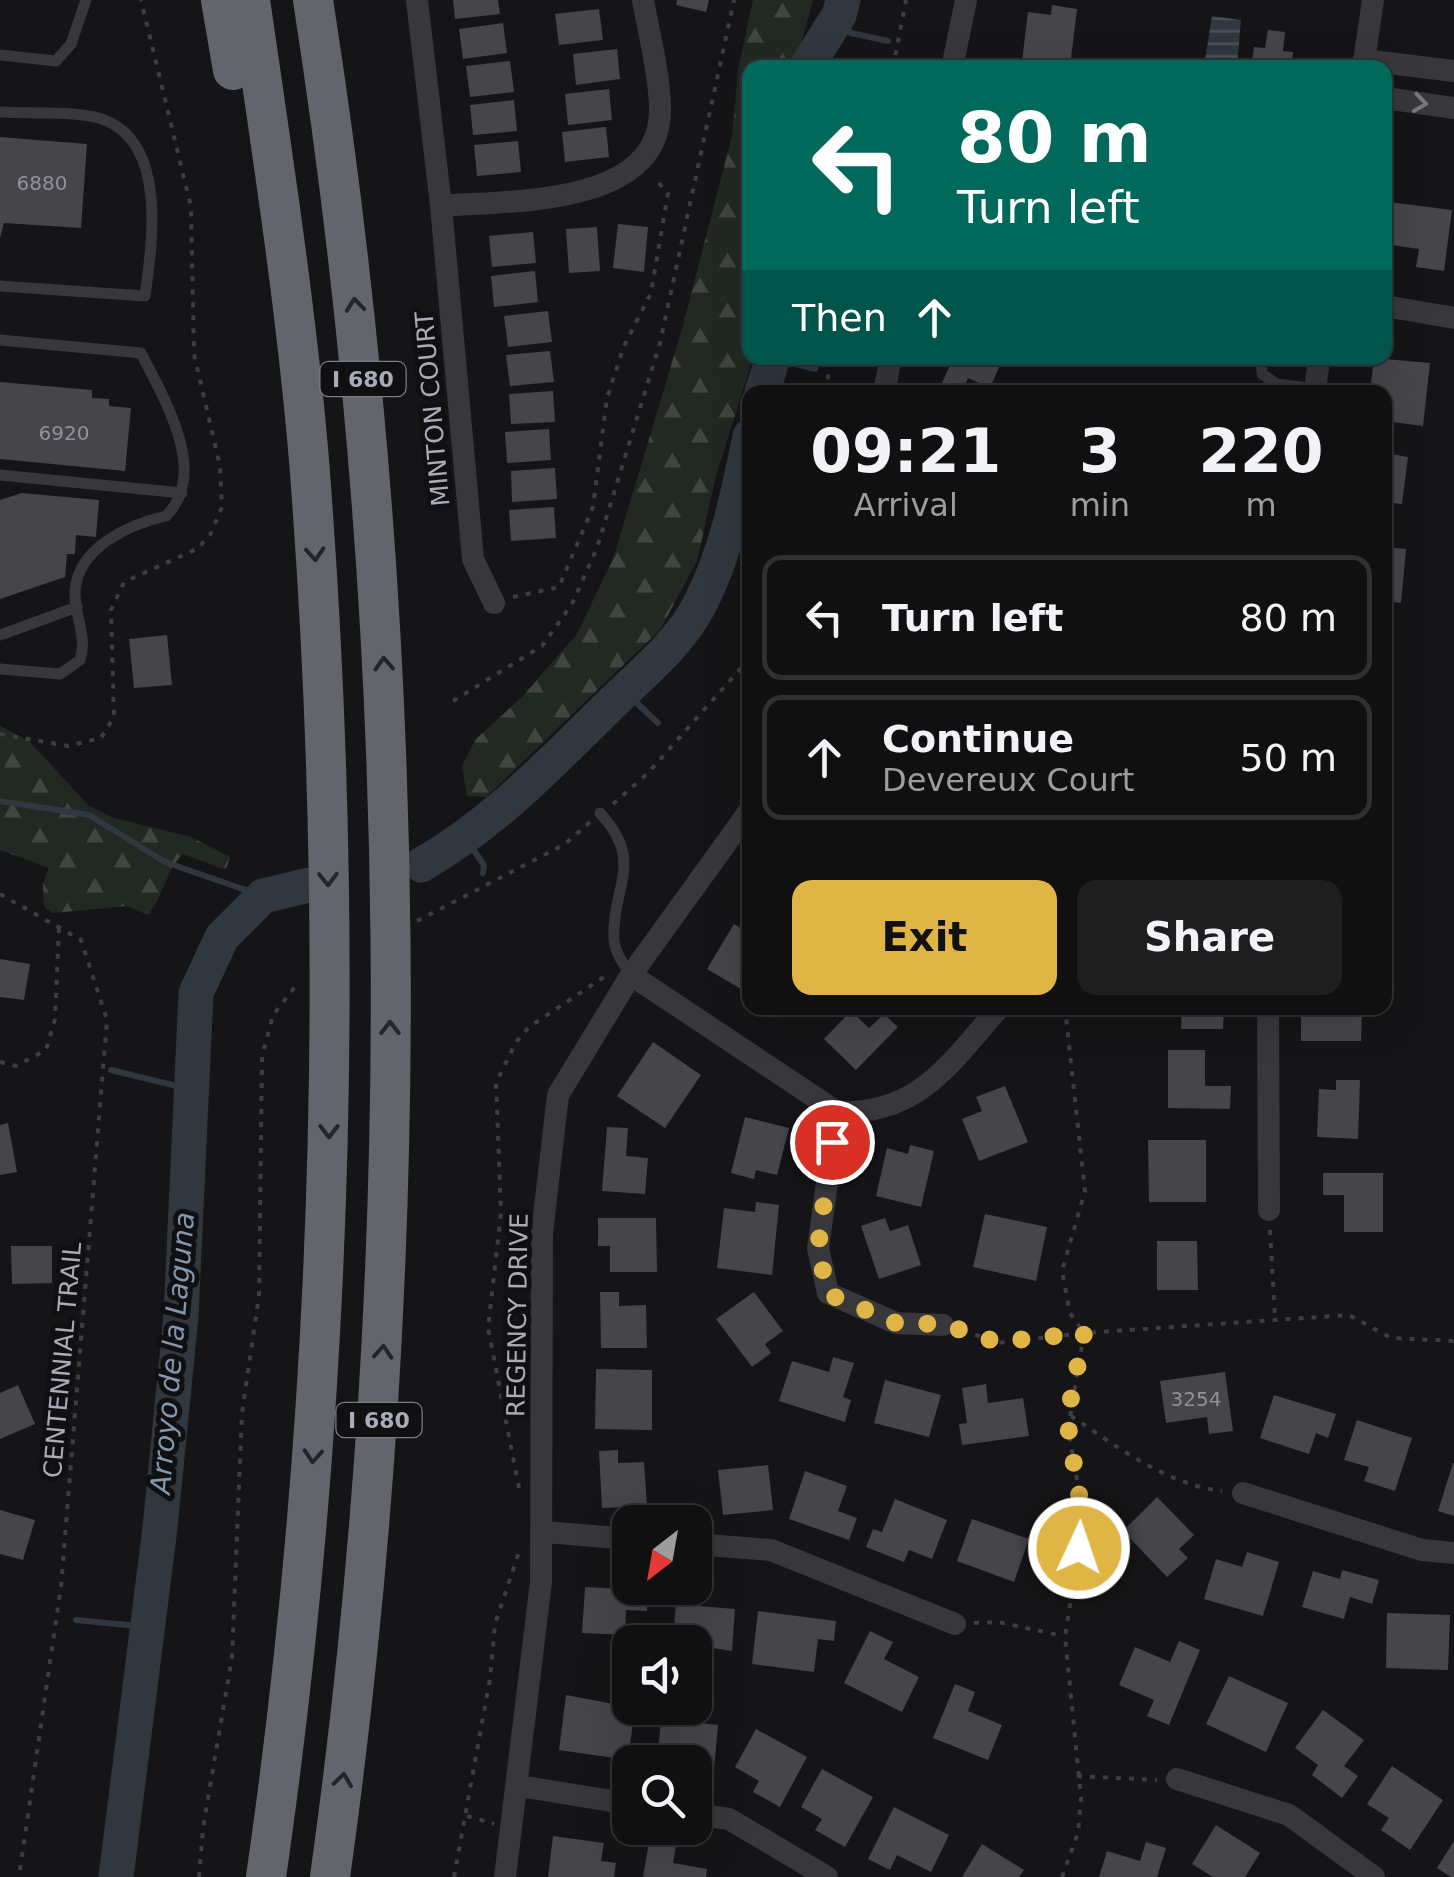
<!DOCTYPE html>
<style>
:root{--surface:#101011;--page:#1e1e1f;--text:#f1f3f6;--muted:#9c9d9f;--line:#303031;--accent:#dfb545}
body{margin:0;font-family:"DejaVu Sans",sans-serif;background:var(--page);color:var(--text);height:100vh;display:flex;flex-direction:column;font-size:38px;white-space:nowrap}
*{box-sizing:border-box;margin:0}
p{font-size:32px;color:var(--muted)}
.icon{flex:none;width:55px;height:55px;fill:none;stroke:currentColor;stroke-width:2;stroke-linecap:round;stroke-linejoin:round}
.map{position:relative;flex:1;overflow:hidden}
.drawer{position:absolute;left:742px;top:385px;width:650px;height:630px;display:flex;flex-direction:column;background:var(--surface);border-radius:20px;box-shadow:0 10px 40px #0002,0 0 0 2px var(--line)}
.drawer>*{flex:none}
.banner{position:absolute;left:742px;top:60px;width:650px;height:305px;border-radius:20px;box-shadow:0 10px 40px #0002,0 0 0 2px var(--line);background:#00695c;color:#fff;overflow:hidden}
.needle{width:65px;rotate:211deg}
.tools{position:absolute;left:612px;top:1505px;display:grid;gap:20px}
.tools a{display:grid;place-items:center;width:100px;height:100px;border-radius:20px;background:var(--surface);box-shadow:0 10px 40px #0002,0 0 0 2px var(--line);font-size:50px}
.pin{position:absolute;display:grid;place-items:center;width:85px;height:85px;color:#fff;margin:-42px;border:5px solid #fff;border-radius:50%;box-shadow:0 2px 10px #0007}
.me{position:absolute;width:110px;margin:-55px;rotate:3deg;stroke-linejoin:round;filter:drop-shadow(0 0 8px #0008)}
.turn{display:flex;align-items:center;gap:35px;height:210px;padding:0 50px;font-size:45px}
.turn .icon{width:130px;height:130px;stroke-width:2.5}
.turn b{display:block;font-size:70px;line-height:85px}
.then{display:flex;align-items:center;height:95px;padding:0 50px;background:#0003;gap:20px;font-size:38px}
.eta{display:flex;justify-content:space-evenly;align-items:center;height:170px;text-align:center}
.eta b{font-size:60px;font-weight:700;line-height:70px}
.button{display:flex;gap:20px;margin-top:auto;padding:20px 50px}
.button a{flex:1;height:115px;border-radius:20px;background:var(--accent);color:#111;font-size:40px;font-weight:700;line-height:115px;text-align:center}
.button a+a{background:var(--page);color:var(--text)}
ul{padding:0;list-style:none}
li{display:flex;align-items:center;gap:30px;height:125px;margin:0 20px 15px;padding:0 30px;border:5px solid var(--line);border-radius:20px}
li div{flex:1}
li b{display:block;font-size:38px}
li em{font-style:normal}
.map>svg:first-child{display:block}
.forest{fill:url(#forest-firs)}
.water{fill:url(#water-rules)}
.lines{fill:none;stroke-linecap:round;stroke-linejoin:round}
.stream{stroke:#30373e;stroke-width:6}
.river{stroke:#30373e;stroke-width:35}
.building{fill:#45454a}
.path{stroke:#3d3e42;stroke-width:4;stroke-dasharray:5 8;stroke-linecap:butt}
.lane{stroke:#37373c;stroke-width:11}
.street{stroke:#37373c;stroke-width:22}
.highway{stroke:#63656c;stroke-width:40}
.oneway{stroke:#76777f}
.oneway2{stroke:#252528}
.route{stroke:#dfb545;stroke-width:18;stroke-dasharray:0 32.4}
.labels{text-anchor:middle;stroke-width:10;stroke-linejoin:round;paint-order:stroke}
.number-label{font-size:20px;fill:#90929b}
.shield{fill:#101012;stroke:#7b7d85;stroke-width:2.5}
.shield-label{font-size:22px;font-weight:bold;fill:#a9acb6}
.street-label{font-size:25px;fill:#a9acb6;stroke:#101012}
.water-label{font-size:28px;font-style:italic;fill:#8397ad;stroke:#101012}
</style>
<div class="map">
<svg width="1454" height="1877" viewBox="0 0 1454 1877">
<defs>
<pattern id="forest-firs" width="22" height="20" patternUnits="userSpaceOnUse" patternTransform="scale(2.5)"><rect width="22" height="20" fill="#222923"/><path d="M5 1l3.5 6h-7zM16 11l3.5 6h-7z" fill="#3f4541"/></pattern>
<pattern id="water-rules" width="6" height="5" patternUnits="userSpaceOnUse" patternTransform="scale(2.5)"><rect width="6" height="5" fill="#30373e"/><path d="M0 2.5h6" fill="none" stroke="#4b5158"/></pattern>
</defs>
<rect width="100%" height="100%" fill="#151517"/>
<!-- forest -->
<g class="forest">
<polygon points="753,0 813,0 795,67 750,68 753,358 716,476 697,561 660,630 486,797 467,796 462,766 476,739 522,697 577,634 613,559 682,329 732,136 738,70"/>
<path d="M 0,726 L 29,741 L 89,806 L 114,818 L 191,837 L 230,857 L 226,870 L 183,854 C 165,871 164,896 148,915 L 127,906 L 53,913 L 44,907 L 43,883 L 49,868 L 0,850 Z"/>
</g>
<!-- water -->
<polygon class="water" points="1212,16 1241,20 1237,67 1204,67"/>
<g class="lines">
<!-- stream -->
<g class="stream">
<polyline points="835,20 851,33 888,41"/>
<polyline points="746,69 750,70"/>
<polyline points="772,358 815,369"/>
<polyline points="624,691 658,723"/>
<polyline points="0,801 89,815 165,862 263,896"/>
<polyline points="466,839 484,865 483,873"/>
<polyline points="111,1070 189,1089"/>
<polyline points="76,1620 147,1627"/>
</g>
<!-- river -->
<g class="river">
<polyline points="806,68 839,15 843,0"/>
<polyline points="762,392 773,358"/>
<path d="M 421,865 C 494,823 548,766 608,707 C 640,675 678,646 700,604 C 727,551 738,494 750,436"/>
<polyline points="116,1877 160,1528 181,1316 196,993 222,937 263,896 309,885"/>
</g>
</g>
<!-- building -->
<g class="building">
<polygon points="453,0 498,0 500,14 455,19"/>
<polygon points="677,0 709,0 706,12 676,5"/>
<polygon points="1052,5 1077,9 1070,67 1022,61 1028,12 1051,15"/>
<polygon points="599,9 603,40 559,45 555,14"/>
<polygon points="503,23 507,53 463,59 459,29"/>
<polygon points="1268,30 1285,32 1283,51 1293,52 1291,68 1251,68 1254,47 1265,48"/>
<polygon points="617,49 620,79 576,85 573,54"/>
<polygon points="510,61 514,92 470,97 466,66"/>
<polygon points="609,89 612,120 568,125 565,94"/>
<polygon points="514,100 517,131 473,135 470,105"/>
<polygon points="606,127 609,157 565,162 562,132"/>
<polygon points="0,137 87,144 81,228 4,223 0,238"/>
<polygon points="518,141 521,172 477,176 474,145"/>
<polygon points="1389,202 1452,210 1444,271 1416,267 1419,249 1385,244"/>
<polygon points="618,224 648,227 644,272 613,268"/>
<polygon points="597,227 600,271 569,273 566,229"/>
<polygon points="533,232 536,263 492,267 489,236"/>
<polygon points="535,271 538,302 494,307 491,276"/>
<polygon points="548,311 552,342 508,347 504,316"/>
<polygon points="550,351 554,382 510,386 506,355"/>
<polygon points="953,358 1003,358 990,388 968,378 962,392 945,392 939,390"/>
<polygon points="1374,358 1430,363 1423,426 1385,421 1385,392 1370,392"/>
<polygon points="0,382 92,390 92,398 109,399 109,406 131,408 125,471 0,459"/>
<polygon points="553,391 555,422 511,424 509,394"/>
<polygon points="549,429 551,460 507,463 505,432"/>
<polygon points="1385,453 1408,457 1402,504 1385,502"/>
<polygon points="555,468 557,499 512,502 511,471"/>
<polygon points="22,493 99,500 96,537 76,535 75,554 67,554 65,577 0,599 0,500"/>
<polygon points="554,507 556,538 511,541 509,510"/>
<polygon points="1385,547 1406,549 1401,603 1385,601"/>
<polygon points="167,635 172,685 134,688 129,639"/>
<polygon points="734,924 750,934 750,986 746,992 707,969"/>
<polygon points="0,959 30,964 24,1000 0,997"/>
<polygon points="1182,1008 1224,1008 1223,1029 1181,1029"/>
<polygon points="1327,1008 1362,1008 1361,1041 1301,1041 1301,1017 1327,1017"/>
<polygon points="851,1011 869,1028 884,1014 898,1027 856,1070 824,1039"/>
<polygon points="653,1042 701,1075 665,1128 617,1096"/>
<polygon points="1168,1050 1205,1050 1205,1086 1231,1086 1230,1109 1168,1108"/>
<polygon points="1336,1080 1360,1080 1358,1139 1317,1137 1319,1089 1336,1090"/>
<polygon points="1005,1086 1028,1142 979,1161 962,1119 982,1111 976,1097"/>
<polygon points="745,1117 789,1128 777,1175 756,1170 754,1179 731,1173"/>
<polygon points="8,1123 17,1172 0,1175 0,1125"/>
<polygon points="607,1127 628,1128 626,1156 648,1158 645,1194 602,1191"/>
<polygon points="1148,1140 1206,1140 1206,1202 1149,1202"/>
<polygon points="910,1145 934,1151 921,1207 876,1196 887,1148 908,1154"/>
<polygon points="1323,1173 1383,1173 1383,1232 1344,1232 1344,1195 1323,1195"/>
<polygon points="756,1202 779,1205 772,1275 717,1268 724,1208 755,1212"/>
<polygon points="985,1214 1047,1227 1036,1281 973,1267"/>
<polygon points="598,1218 656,1218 657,1272 610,1272 610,1246 598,1246"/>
<polygon points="885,1218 890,1231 908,1225 921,1265 879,1279 861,1226"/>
<polygon points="1157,1241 1197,1241 1198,1290 1157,1290"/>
<polygon points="11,1246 52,1246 52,1283 12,1284"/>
<polygon points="600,1292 619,1292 619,1306 646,1305 647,1348 601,1348"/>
<polygon points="754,1292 783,1331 765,1344 771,1353 752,1367 716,1319"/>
<polygon points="833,1357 854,1363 843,1397 851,1400 845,1422 779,1401 792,1361 829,1372"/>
<polygon points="596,1369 652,1370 652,1430 595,1429"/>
<polygon points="1225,1372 1233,1431 1209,1434 1207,1417 1166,1423 1160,1381"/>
<polygon points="885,1380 941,1395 929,1437 874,1423"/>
<polygon points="986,1384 988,1403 1023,1398 1029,1436 962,1445 959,1424 967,1423 962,1388"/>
<polygon points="18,1385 35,1424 0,1439 0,1393"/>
<polygon points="1274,1395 1336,1414 1328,1438 1316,1433 1309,1454 1260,1438"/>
<polygon points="1357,1420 1412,1438 1395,1491 1364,1481 1369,1467 1344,1460"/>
<polygon points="618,1450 618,1463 644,1462 647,1506 602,1508 599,1451"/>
<polygon points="1453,1463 1454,1463 1454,1516 1438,1511"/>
<polygon points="768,1465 773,1510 723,1515 718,1470"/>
<polygon points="805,1471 847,1486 838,1511 857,1518 849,1540 789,1519"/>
<polygon points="1157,1497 1194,1535 1179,1549 1188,1558 1167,1577 1123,1531"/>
<polygon points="895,1499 947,1520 932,1559 909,1550 904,1562 866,1547 873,1529 882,1532"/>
<polygon points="0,1510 35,1520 23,1560 0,1554"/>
<polygon points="972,1519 1029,1539 1014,1582 957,1561"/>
<polygon points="1247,1552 1279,1562 1263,1616 1204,1599 1216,1559 1242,1567"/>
<polygon points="1342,1570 1379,1580 1372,1604 1350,1597 1344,1619 1302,1607 1313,1571 1340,1579"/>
<polygon points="585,1587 648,1590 647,1611 626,1610 625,1635 582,1633"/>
<polygon points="677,1588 701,1588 699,1606 735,1609 732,1651 673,1642"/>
<polygon points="758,1611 836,1621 834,1641 818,1639 814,1672 752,1664"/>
<polygon points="1387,1613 1450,1615 1448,1670 1386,1668"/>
<polygon points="870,1631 893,1642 884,1659 919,1677 902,1712 844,1683"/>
<polygon points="1179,1641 1200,1650 1169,1725 1147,1716 1154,1700 1119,1685 1135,1647 1170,1662"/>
<polygon points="1229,1676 1288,1703 1266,1752 1206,1724"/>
<polygon points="955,1684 975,1692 968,1711 1002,1725 988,1760 933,1738"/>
<polygon points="566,1695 635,1708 628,1760 559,1750"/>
<polygon points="1323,1710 1364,1740 1344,1766 1358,1776 1342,1798 1312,1775 1318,1765 1295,1748"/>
<polygon points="661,1719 718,1725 714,1769 695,1768 695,1762 657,1762"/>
<polygon points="756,1729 807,1757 780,1807 753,1792 759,1781 735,1767"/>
<polygon points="1392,1766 1443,1800 1410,1850 1381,1830 1389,1818 1367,1804"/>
<polygon points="822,1769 873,1797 845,1847 815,1830 822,1819 801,1807"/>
<polygon points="894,1807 949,1835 931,1872 897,1855 890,1870 868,1859"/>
<polygon points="1216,1825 1260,1853 1245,1877 1213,1877 1192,1864"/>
<polygon points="553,1836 604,1843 601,1861 616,1863 614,1877 548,1877"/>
<polygon points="1454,1841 1454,1877 1451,1877 1437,1868"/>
<polygon points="649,1842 676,1846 673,1863 707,1869 706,1877 643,1877"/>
<polygon points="1146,1842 1166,1848 1157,1877 1099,1877 1107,1851 1140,1861"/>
<polygon points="982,1844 1024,1870 1019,1877 962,1877"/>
</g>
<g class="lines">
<!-- path -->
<g class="path">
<polyline points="893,68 906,0"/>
<polyline points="825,392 832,358"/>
<polyline points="513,597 559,587 593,507 607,398 624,346 651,293 668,193 654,178"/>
<polyline points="453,701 542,646 572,604 597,548 660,343 734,0"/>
<polyline points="0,734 68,746 101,738 114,717 111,610 124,582 197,549 210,535 222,507 220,466 194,354 191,207 141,0"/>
<polyline points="613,804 648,773 750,658"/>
<polyline points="0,894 81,940 107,1020 61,1586 19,1877"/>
<polyline points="417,921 565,844 590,822"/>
<polyline points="0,1062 16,1066 46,1050 55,1019 59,927"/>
<polyline points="1270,1230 1275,1318"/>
<polyline points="963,1330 997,1343 1084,1333 1070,1313 1062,1271 1085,1191 1065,1008"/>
<path d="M 1071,1416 C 1118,1447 1165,1484 1222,1491"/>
<polyline points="519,1488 488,1328 501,1213 496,1083 516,1042 529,1027 604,977"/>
<polyline points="974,1623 998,1622 1063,1636"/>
<polyline points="1077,1776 1157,1780"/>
<polyline points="467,1816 494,1824"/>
<polyline points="199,1877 203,1828 232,1657 242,1413 259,1296 262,1057 273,1015 298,983"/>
<polyline points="454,1877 490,1679 495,1624 519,1552"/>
<polyline points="1062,1877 1078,1833 1081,1798 1065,1636 1084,1519 1068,1429 1084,1333 1349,1315 1391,1338 1454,1341"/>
</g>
<!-- lane -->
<g class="lane">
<polyline points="0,55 56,61 71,44 86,0"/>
<path d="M 0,112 C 27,114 84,110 107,121 C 167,147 152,244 145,296 L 0,286"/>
<path d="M 0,340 L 141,353 C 163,397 210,473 166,516 C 130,524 78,547 75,591 C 74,615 88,637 80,660 L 60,674 L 0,669"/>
<polyline points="1261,358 1262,374 1277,384 1315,389"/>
<polyline points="0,475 182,493"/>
<polyline points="0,635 77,607"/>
<path d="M 600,813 C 646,863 611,887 614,940 C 615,953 624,965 631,975"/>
</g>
<!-- street -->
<g class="street">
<polyline points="417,0 441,206 473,559 494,603"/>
<polyline points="1364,60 1454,71"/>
<polyline points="952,68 966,0"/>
<polyline points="1363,68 1373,0"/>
<polyline points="1385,98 1454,108"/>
<path d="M 441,206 C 511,200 663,208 660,106 C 659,71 649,34 643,0"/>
<polyline points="1385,306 1454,318"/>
<polyline points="884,392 891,358"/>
<polyline points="1315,392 1319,358"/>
<path d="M 631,975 L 837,1112 C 919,1115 949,1064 999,1008"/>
<polyline points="1268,1008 1269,1210"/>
<polyline points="837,1112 818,1248 828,1293 896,1323 943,1325"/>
<polyline points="1243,1493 1422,1550 1454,1553"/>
<polyline points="545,1532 630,1539"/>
<polyline points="695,1544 771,1550 955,1624"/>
<polyline points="1177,1779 1289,1815 1374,1877"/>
<polyline points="519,1786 630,1804"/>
<polyline points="695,1814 729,1819 827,1877"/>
<polyline points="505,1877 541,1582 542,1233 558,1095 631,975 750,810"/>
</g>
<!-- highway -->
<g class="highway">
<polyline points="221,0 233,70"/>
<path d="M 250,0 C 272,153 296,306 309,460 C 346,933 334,1407 266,1877"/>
<path d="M 313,0 C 410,622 417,1253 330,1877"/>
</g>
</g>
<!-- one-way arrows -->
<defs><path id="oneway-chevron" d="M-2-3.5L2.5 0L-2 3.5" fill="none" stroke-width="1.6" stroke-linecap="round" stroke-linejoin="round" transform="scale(2.5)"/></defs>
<use class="oneway" href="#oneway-chevron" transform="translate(1420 103) rotate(8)"/>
<g class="oneway2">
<use href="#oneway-chevron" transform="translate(355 305) rotate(-96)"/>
<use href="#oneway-chevron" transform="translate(315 554) rotate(86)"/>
<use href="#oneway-chevron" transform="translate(384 664) rotate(-93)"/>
<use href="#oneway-chevron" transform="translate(328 879) rotate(89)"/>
<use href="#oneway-chevron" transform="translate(390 1028) rotate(-90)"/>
<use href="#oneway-chevron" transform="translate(329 1131) rotate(90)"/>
<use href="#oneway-chevron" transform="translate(383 1352) rotate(-86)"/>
<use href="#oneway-chevron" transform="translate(313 1456) rotate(94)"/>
<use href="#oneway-chevron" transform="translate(343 1780) rotate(-82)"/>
</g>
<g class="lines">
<!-- route -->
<path class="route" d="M 832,1142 L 818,1248 L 828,1294 L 896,1323 L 943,1324 L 997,1342 L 1084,1333 C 1080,1363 1066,1403 1069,1433 C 1074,1474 1086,1506 1079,1548"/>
</g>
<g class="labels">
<!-- number labels -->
<g class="number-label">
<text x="42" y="190">6880</text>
<text x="64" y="440">6920</text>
<text x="1196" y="1406">3254</text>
</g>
<!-- shield labels -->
<g class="shield">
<rect x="320.5" y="362" width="85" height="34" rx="8"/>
<rect x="336.5" y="1403" width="85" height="34" rx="8"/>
</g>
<g class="shield-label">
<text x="363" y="387">I 680</text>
<text x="379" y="1428">I 680</text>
</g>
<!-- street labels -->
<g class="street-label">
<text transform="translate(432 409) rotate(-95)" y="9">MINTON COURT</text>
<text transform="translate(517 1315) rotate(-89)" y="9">REGENCY DRIVE</text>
<text transform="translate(62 1360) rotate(-85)" y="9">CENTENNIAL TRAIL</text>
</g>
<!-- water labels -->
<g class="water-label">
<text transform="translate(172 1353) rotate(-85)" y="10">Arroyo de la Laguna</text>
</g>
</g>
</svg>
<div class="tools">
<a><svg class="needle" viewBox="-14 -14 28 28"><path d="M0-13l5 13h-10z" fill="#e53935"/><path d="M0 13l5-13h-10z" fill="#9c9d9f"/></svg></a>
<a><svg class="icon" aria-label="sound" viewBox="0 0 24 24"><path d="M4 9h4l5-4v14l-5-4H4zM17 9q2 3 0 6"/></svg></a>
<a><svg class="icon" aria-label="search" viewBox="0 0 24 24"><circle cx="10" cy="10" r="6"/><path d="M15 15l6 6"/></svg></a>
</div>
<div class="pin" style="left:832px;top:1142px;background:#d93025"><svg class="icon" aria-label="arrive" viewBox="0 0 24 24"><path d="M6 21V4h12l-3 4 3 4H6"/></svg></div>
<svg class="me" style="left:1079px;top:1548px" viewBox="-20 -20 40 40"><circle r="17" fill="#dfb545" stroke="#fff" stroke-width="3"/><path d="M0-11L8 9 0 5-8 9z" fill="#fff"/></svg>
<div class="banner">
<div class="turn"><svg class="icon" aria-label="left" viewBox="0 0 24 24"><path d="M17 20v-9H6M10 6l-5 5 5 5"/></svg><div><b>80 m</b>Turn left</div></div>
<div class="then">Then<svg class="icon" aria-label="ahead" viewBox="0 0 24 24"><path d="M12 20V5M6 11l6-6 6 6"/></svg></div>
</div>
<section class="drawer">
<div class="eta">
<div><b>09:21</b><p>Arrival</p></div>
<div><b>3</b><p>min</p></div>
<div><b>220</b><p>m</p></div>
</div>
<ul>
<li><svg class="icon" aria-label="left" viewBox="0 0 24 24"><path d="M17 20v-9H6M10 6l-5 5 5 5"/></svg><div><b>Turn left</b></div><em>80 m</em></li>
<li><svg class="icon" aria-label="ahead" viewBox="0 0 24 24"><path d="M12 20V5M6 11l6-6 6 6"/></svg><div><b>Continue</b><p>Devereux Court</p></div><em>50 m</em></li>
</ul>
<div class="button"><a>Exit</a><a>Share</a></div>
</section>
</div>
